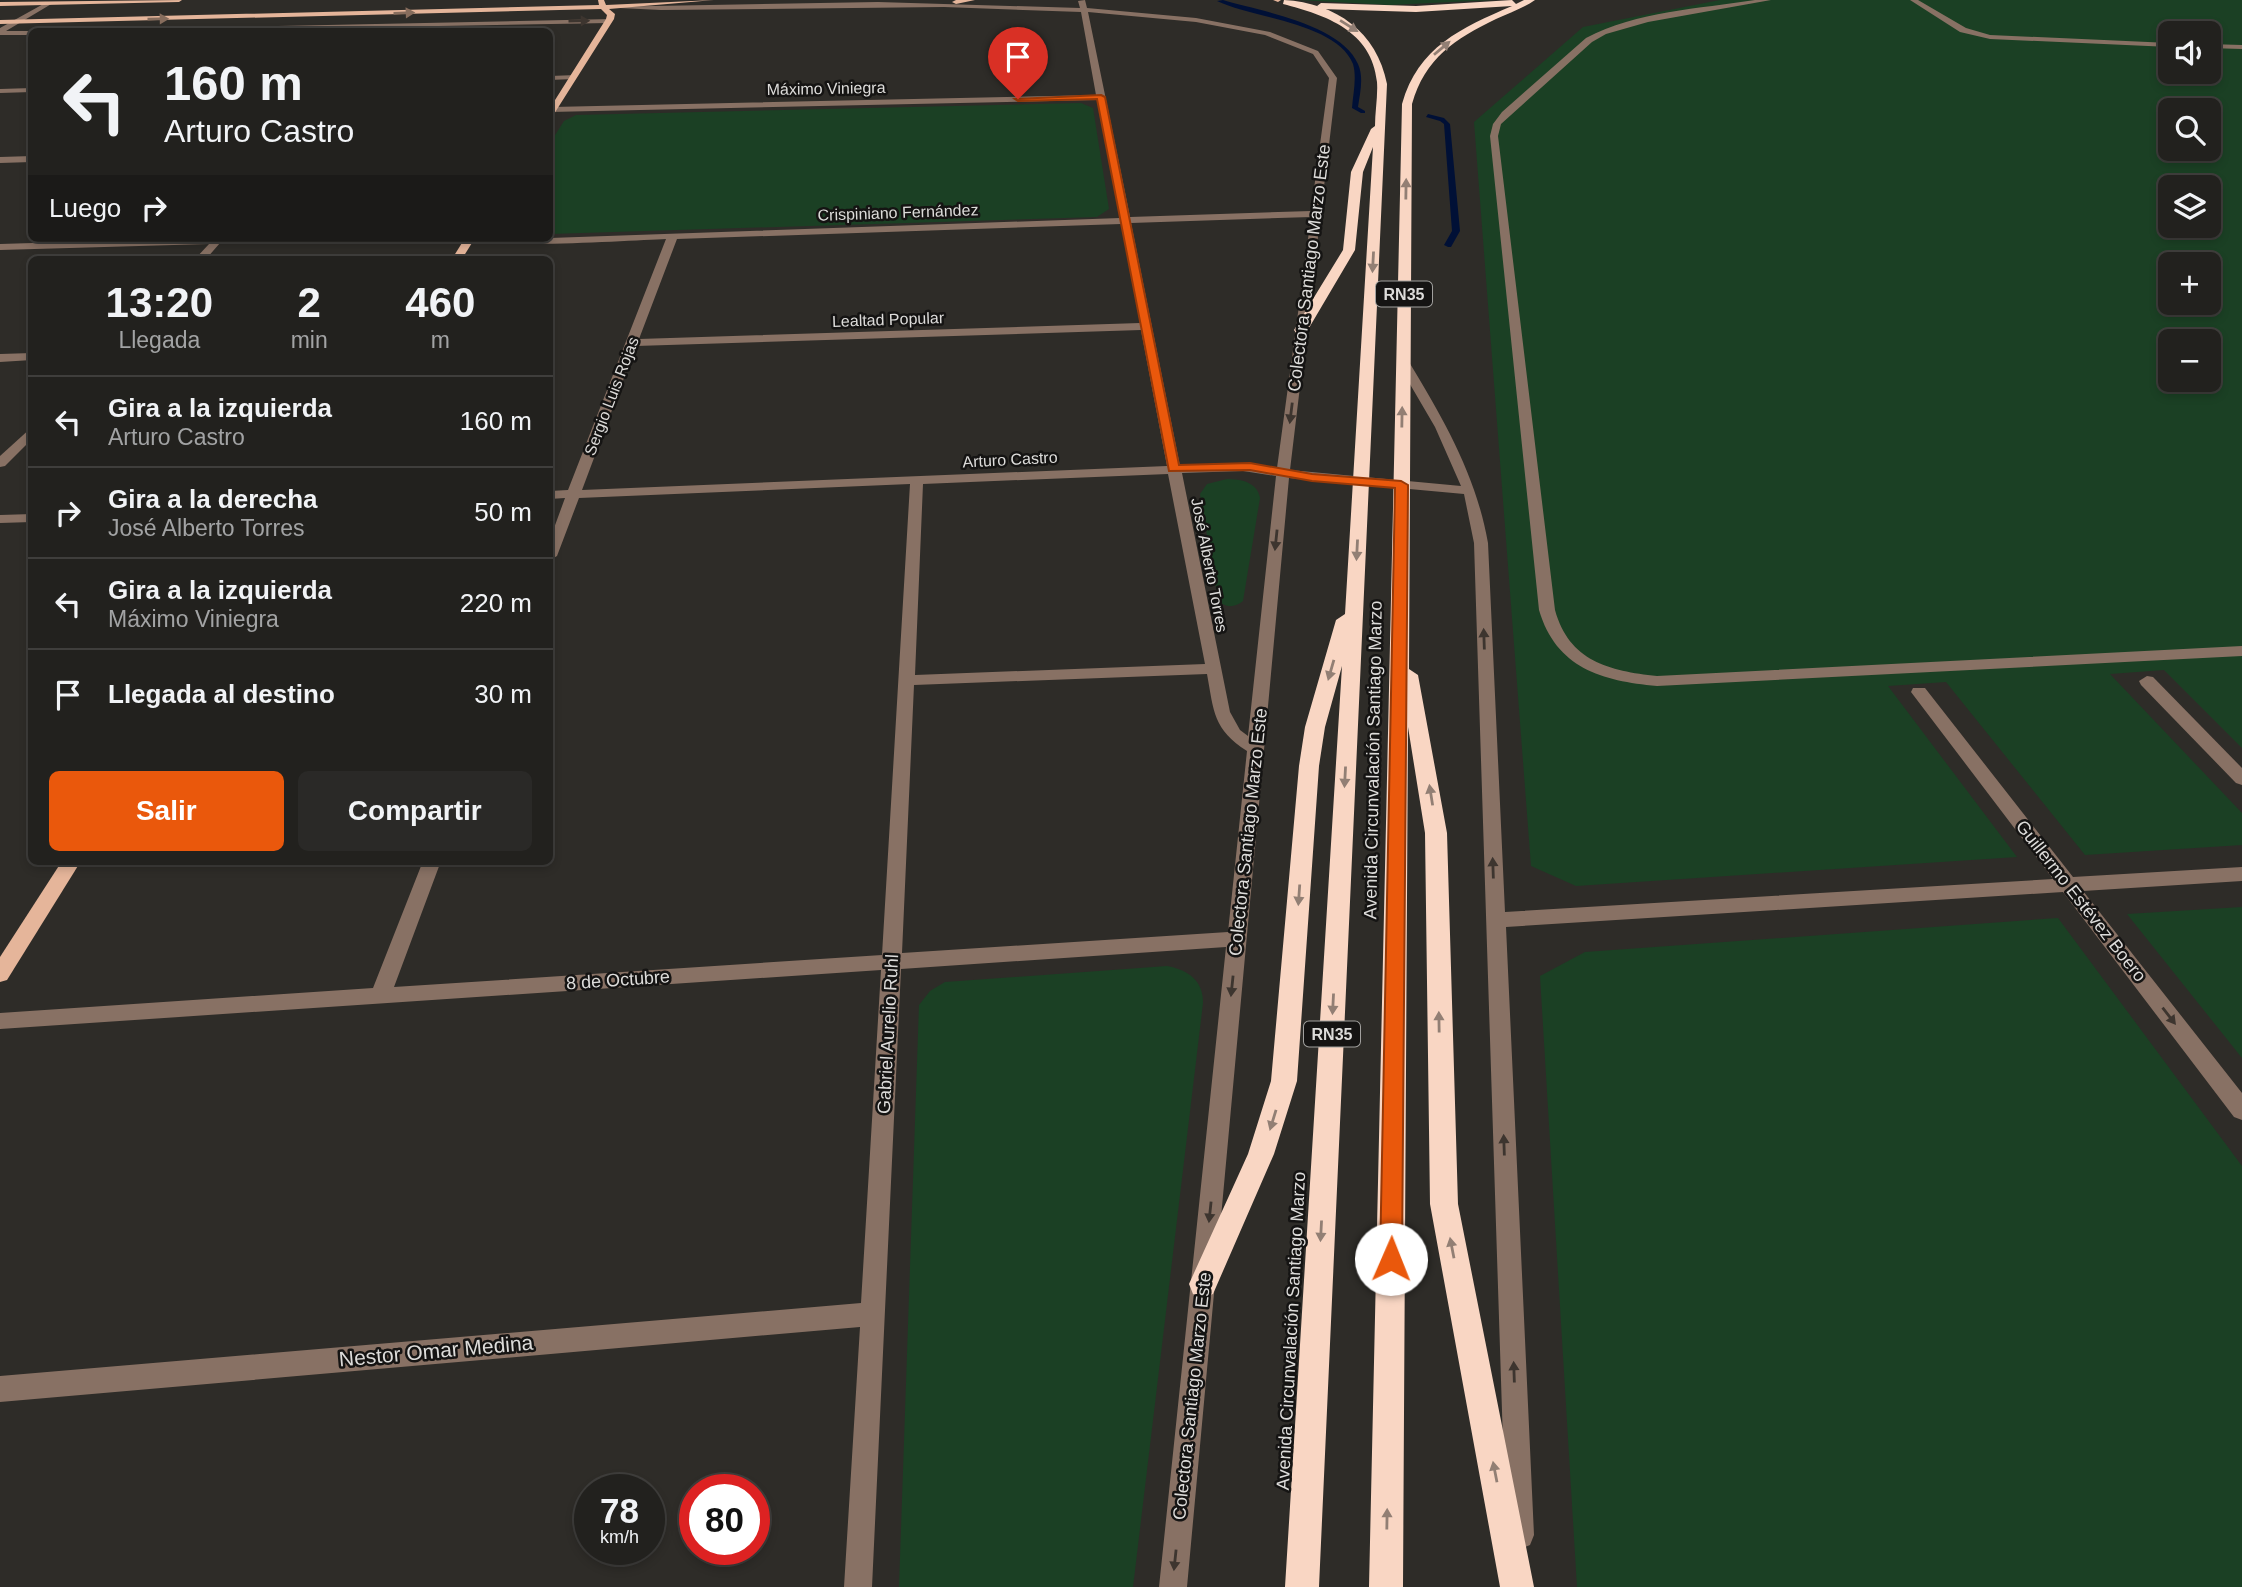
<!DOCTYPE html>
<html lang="es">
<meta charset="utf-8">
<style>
:root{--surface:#22211e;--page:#2a2927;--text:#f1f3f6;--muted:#a2a3a4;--line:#3f3e3c;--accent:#ea580c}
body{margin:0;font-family:Helvetica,sans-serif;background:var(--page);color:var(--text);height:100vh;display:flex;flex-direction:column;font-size:26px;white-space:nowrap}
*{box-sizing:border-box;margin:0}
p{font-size:23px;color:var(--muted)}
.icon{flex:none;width:38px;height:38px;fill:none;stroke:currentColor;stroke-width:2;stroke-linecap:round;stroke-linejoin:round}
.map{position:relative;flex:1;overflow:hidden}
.panel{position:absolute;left:28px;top:256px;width:525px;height:609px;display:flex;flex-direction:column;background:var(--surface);border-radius:10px;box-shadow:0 4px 10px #0003,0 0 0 2px var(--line)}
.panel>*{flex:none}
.top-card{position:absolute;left:28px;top:28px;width:525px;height:214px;border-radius:10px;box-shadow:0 4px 10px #0003,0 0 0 2px var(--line);background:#22211e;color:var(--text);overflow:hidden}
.buttons{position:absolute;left:2158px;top:21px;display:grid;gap:14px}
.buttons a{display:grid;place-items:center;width:63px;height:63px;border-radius:10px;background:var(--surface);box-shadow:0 4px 10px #0003,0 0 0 2px var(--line);font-size:35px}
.speed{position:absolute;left:574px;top:1474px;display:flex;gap:14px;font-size:35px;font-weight:700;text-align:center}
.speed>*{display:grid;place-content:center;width:91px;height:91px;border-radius:50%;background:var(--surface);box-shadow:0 4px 10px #0003,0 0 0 2px var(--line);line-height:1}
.speed small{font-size:18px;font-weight:400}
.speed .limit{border:10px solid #d22;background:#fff;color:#111}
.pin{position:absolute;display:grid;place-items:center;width:60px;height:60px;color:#fff;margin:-72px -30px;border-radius:50% 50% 50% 0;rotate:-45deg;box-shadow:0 0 7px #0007}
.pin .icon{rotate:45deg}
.me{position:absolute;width:77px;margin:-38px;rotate:1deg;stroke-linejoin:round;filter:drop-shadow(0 0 5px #0008)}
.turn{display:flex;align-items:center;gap:24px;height:147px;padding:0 21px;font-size:32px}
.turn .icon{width:91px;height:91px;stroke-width:2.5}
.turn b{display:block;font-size:49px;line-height:60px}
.then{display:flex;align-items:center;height:66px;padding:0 21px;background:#0003;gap:14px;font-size:26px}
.eta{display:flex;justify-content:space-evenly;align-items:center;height:119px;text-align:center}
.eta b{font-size:42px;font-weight:700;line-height:49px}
.button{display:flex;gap:14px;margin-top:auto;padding:14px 21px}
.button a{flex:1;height:80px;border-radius:10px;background:var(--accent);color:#fff;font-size:28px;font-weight:700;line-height:80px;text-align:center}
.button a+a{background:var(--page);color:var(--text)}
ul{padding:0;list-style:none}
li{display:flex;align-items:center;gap:21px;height:91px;padding:0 21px;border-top:2px solid var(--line)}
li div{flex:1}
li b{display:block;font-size:26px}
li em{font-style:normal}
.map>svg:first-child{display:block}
.green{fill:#1b4024;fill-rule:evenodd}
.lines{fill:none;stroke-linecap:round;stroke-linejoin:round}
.stream{fill:#001036;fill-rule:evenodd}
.minor{fill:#887164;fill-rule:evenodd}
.major{fill:#e5b59a;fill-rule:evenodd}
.highway{fill:#f9d6c3;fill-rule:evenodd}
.oneway{fill:#876d5d}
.oneway2{fill:#3d352f}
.oneway3{fill:#927f74}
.route{fill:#ea580c;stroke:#983908;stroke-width:2}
.labels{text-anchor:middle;stroke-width:5;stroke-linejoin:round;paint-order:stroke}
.far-street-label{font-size:16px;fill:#dddcda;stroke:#151413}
.shield{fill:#151413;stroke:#a1a09e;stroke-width:2}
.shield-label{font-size:16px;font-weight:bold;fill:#dddcda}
.street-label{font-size:18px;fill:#dddcda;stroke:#151413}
.near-street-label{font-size:21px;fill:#dddcda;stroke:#151413}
</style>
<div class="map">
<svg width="2242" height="1587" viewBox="0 0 2242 1587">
<rect width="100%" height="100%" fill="#2e2c28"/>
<!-- green -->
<g class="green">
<polygon points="1299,0 1494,0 1389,5"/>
<path d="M 1720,0 L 2242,0 L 2242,748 L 2164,670 L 2110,674 L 2242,813 L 2242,845 L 2085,855 L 1946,682 L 1888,686 L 2017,857 L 1576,886 L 1531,866 L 1474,122 L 1583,27 ZM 2170,33 L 2208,33 L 2208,72 L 2170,72 ZM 2170,110 L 2208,110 L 2208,149 L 2170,149 ZM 2170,187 L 2208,187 L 2208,226 L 2170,226 ZM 2170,264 L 2208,264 L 2208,303 L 2170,303 ZM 2170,341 L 2208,341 L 2208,380 L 2170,380 Z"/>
<polygon points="1081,103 1093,108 1109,209 1097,217 550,234 550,143 564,121 576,115"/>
<path d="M 1227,479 C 1241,479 1257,482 1260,498 L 1243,601 C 1235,608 1224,608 1218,600 L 1200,494 L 1207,484 Z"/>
<polygon points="2242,907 2242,1058 2127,914"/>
<polygon points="2058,918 2242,1166 2242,1587 1577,1587 1540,976 1585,952"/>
<path d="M 1167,966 C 1188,970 1203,980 1203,1003 L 1133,1587 L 899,1587 L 919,1005 L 930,991 L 945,982 Z"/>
</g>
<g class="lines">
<!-- stream -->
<g class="stream">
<path d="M 1223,0 C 1260,11 1341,24 1358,64 C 1364,77 1360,93 1358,107 L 1365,111 L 1365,113 L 1361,113 L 1352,108 C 1353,94 1357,78 1353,64 C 1337,23 1252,18 1217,1 Z"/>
<polygon points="1428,114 1444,118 1450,124 1460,231 1451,247 1448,247 1444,245 1452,231 1444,124 1440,121 1426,117"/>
</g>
<!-- minor -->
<g class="minor">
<path d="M 1085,0 L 1087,8 L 1196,18 L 1270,32 L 1318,51 L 1337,78 L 1290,470 L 1461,486 L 1435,427 L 1397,362 L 1403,358 L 1409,362 C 1444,420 1476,475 1488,543 L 1505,912 L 2053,879 L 1911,692 L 1913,688 L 1925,688 L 2073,877 L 2242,867 L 2242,881 L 2083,891 L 2242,1093 L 2242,1120 L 2234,1117 L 2063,892 L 1506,927 L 1534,1535 L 1530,1545 L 1520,1549 L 1510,1545 L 1506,1535 L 1474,543 L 1464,494 L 1289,478 L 1187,1587 L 1159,1587 L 1226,947 L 901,969 L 872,1587 L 844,1587 L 860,1327 L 0,1402 L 0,1376 L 861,1303 L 881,970 L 0,1029 L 0,1013 L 373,988 L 423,861 L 441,861 L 394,987 L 882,955 L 910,484 L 579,498 L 557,556 L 550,560 L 550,539 L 565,498 L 550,499 L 550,491 L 568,490 L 666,239 C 635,240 494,250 476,238 L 550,238 L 1120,218 L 1097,100 L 550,112 L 552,107 L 1096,95 L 1081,12 L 944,7 L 661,10 L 599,7 L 878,2 L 1080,8 L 1078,1 ZM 1088,12 L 1196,22 L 1265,35 L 1313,54 L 1329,78 L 1311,211 L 1130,217 ZM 1311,217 L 1277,468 L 1243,463 L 1180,466 L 1131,223 ZM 1121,224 L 1140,323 L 639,339 L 677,239 ZM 1141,330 L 1167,466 L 582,490 L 636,346 ZM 1243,471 L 1276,476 L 1248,736 L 1240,730 L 1230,712 L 1182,473 ZM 1168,474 L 1205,664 L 915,675 L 923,484 ZM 1207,674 C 1214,712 1213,729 1247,751 L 1228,932 L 902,953 L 914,685 Z"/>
<path d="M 1755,0 L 1771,0 L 1648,22 L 1606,34 L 1592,42 L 1501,124 L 1498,136 L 1555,610 C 1569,661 1609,671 1657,676 L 2242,646 L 2242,656 L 1657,686 C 1602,681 1556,668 1539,610 L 1490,136 L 1493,124 L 1502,112 L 1586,38 C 1637,11 1699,9 1755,0 Z"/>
<polygon points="1910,0 1918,0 1966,28 1990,35 2170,43 2170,47 1990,39 1960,32"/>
<polygon points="47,2 53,3 6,31 35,31 32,32 32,35 0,35 0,28"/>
<polygon points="612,19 609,23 91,32 94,30"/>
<polygon points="2208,44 2242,45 2242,49 2208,48"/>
<polygon points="576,75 573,79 550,80 550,76"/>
<polygon points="32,88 32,92 0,93 0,89"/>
<polygon points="32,156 32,162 0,163 0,157"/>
<polygon points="198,238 305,238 300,241 220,243 206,259 195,259 209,244 0,250 0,244"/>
<polygon points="32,353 32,360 0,362 0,354"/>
<polygon points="32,427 32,439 5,466 0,467 0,456"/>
<polygon points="32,514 32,522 0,523 0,515"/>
<polygon points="2147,676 2153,677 2242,768 2242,785 2236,783 2141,685 2139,681"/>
</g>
<!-- major -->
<g class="major">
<polygon points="182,0 179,2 0,6 0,2"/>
<polygon points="598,0 604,0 606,5 714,0 609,9 615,14 614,19 554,114 550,117 550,108 606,19 607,15 601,9 0,24 0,20 599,5"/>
<polygon points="956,0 975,0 956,4 952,2"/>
<polygon points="1273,0 1281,0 1278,2"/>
<polygon points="465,238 475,238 462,259 452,259"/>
<polygon points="62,861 81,861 7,980 0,982 0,957"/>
</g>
<!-- highway -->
<g class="highway">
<path d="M 1284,0 C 1336,3 1377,32 1387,84 L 1319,1587 L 1285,1587 L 1342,666 L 1325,727 L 1319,766 L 1297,1081 L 1274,1154 L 1213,1294 L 1203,1298 L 1193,1294 L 1189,1284 L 1248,1154 L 1271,1081 L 1299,766 L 1305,727 L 1336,620 L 1345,614 L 1373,147 L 1363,172 L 1355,250 L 1306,333 L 1296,333 L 1294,330 L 1343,250 L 1351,172 L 1371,129 L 1375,126 C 1375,112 1378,96 1377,82 C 1372,31 1326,15 1283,4 Z"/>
<path d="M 1512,0 L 1516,4 L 1524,0 L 1535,0 C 1524,8 1509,13 1496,19 C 1455,39 1425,58 1412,104 L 1409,669 L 1418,675 L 1447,833 L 1458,1204 L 1534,1587 L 1500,1587 L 1430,1204 L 1425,833 L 1408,727 L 1403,1587 L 1369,1587 L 1402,104 C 1418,47 1461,28 1512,6 L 1416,12 L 1321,9 L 1317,6 L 1321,3 L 1416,6 Z"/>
</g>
</g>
<!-- one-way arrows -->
<defs><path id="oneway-solid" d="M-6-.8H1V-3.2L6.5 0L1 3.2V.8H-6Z" transform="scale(1.75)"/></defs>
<g class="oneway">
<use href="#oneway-solid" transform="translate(404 13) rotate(-2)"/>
<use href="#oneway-solid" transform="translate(158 19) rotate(-1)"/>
</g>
<g class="oneway2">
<use href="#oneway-solid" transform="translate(579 21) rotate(-1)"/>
<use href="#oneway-solid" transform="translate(1291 413) rotate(97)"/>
<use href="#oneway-solid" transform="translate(1276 540) rotate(96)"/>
<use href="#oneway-solid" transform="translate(1484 639) rotate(-92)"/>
<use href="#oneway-solid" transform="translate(1493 868) rotate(-92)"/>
<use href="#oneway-solid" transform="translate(1232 986) rotate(96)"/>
<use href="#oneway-solid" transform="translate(2169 1016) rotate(52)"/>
<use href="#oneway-solid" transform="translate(1504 1145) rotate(-92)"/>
<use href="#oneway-solid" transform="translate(1210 1212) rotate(96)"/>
<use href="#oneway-solid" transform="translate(1514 1372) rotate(-92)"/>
<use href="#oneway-solid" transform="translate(1175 1560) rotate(96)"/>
</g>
<g class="oneway3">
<use href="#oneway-solid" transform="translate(1349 26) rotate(32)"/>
<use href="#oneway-solid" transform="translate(1442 48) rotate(-40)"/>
<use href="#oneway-solid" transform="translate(1406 189) rotate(-89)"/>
<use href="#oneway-solid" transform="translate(1373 262) rotate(93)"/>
<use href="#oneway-solid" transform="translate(1402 417) rotate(-89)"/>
<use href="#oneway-solid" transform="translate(1357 550) rotate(93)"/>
<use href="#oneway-solid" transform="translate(1331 670) rotate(106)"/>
<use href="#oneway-solid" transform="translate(1345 777) rotate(93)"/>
<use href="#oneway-solid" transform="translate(1431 795) rotate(-99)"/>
<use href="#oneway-solid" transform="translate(1299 895) rotate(94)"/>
<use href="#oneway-solid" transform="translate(1333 1004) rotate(93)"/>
<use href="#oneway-solid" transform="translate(1439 1022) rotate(-91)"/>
<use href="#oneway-solid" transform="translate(1273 1120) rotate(107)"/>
<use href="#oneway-solid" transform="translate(1321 1231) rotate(93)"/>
<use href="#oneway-solid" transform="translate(1452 1248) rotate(-101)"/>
<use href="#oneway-solid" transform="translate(1495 1472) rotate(-101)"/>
<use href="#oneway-solid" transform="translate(1387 1519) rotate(-89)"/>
</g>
<!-- route -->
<polygon class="route" points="1101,95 1105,97 1179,465 1250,463 1312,474 1401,481 1408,485 1402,1259 1399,1266 1391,1269 1383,1266 1380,1259 1395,488 1312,481 1250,470 1169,471 1097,99 1018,101 1015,99"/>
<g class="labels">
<!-- far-street labels -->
<g class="far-street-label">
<text transform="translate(826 88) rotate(-1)" y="6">Máximo Viniegra</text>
<text transform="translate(898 212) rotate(-2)" y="6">Crispiniano Fernández</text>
<text transform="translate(888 319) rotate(-2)" y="6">Lealtad Popular</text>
<text transform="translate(611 396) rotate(-69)" y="6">Sergio Luis Rojas</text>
<text transform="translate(1010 459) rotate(-3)" y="6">Arturo Castro</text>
<text transform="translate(1210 565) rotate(79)" y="6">José Alberto Torres</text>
</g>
<!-- shield labels -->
<g class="shield">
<rect x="1376" y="281.5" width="56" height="25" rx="5"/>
<rect x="1304" y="1021.5" width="56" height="25" rx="5"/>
</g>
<g class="shield-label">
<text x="1404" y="300">RN35</text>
<text x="1332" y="1040">RN35</text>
</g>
<!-- street labels -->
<g class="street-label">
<text transform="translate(1309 268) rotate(-83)" y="6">Colectora Santiago Marzo Este</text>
<text transform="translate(1373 760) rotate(-89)" y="6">Avenida Circunvalación Santiago Marzo</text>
<text transform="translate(1248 832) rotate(-84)" y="6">Colectora Santiago Marzo Este</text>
<text transform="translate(2081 901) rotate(52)" y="6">Guillermo Estévez Boero</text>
<text transform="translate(618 980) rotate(-4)" y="6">8 de Octubre</text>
<text transform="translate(888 1034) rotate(-87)" y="6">Gabriel Aurelio Ruhl</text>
<text transform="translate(1291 1331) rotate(-87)" y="6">Avenida Circunvalación Santiago Marzo</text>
<text transform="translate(1192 1396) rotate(-84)" y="6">Colectora Santiago Marzo Este</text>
</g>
<!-- near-street labels -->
<g class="near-street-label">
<text transform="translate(436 1351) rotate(-5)" y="7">Nestor Omar Medina</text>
</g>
</g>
</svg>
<div class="buttons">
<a><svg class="icon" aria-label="sound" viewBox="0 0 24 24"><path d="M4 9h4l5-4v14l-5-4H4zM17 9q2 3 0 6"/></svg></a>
<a><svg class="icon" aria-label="search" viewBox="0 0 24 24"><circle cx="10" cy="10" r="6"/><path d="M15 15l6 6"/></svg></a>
<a><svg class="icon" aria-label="layers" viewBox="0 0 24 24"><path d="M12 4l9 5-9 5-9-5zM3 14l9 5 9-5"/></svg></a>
<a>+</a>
<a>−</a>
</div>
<div class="speed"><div>78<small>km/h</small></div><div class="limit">80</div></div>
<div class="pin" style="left:1018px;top:99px;background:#d93025"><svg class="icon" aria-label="arrive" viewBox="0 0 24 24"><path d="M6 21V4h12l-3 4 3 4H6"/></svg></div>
<svg class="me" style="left:1391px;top:1259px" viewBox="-20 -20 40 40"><circle r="19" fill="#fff"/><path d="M0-13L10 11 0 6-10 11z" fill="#ea580c"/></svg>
<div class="top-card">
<div class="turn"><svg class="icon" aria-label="left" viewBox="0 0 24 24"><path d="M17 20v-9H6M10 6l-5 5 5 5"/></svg><div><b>160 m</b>Arturo Castro</div></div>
<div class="then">Luego<svg class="icon" aria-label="right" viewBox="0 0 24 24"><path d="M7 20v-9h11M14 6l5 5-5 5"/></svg></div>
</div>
<section class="panel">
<div class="eta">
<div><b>13:20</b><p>Llegada</p></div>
<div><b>2</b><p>min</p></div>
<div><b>460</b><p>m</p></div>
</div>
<ul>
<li><svg class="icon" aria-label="left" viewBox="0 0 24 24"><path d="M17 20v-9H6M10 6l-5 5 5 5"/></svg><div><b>Gira a la izquierda</b><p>Arturo Castro</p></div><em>160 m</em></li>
<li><svg class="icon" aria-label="right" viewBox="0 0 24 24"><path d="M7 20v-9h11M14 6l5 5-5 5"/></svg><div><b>Gira a la derecha</b><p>José Alberto Torres</p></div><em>50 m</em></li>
<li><svg class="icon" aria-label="left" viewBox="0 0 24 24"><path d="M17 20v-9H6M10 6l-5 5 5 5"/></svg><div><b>Gira a la izquierda</b><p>Máximo Viniegra</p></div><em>220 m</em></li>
<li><svg class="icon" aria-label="arrive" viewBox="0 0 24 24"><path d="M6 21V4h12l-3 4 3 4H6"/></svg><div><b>Llegada al destino</b></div><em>30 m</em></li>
</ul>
<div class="button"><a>Salir</a><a>Compartir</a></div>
</section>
</div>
